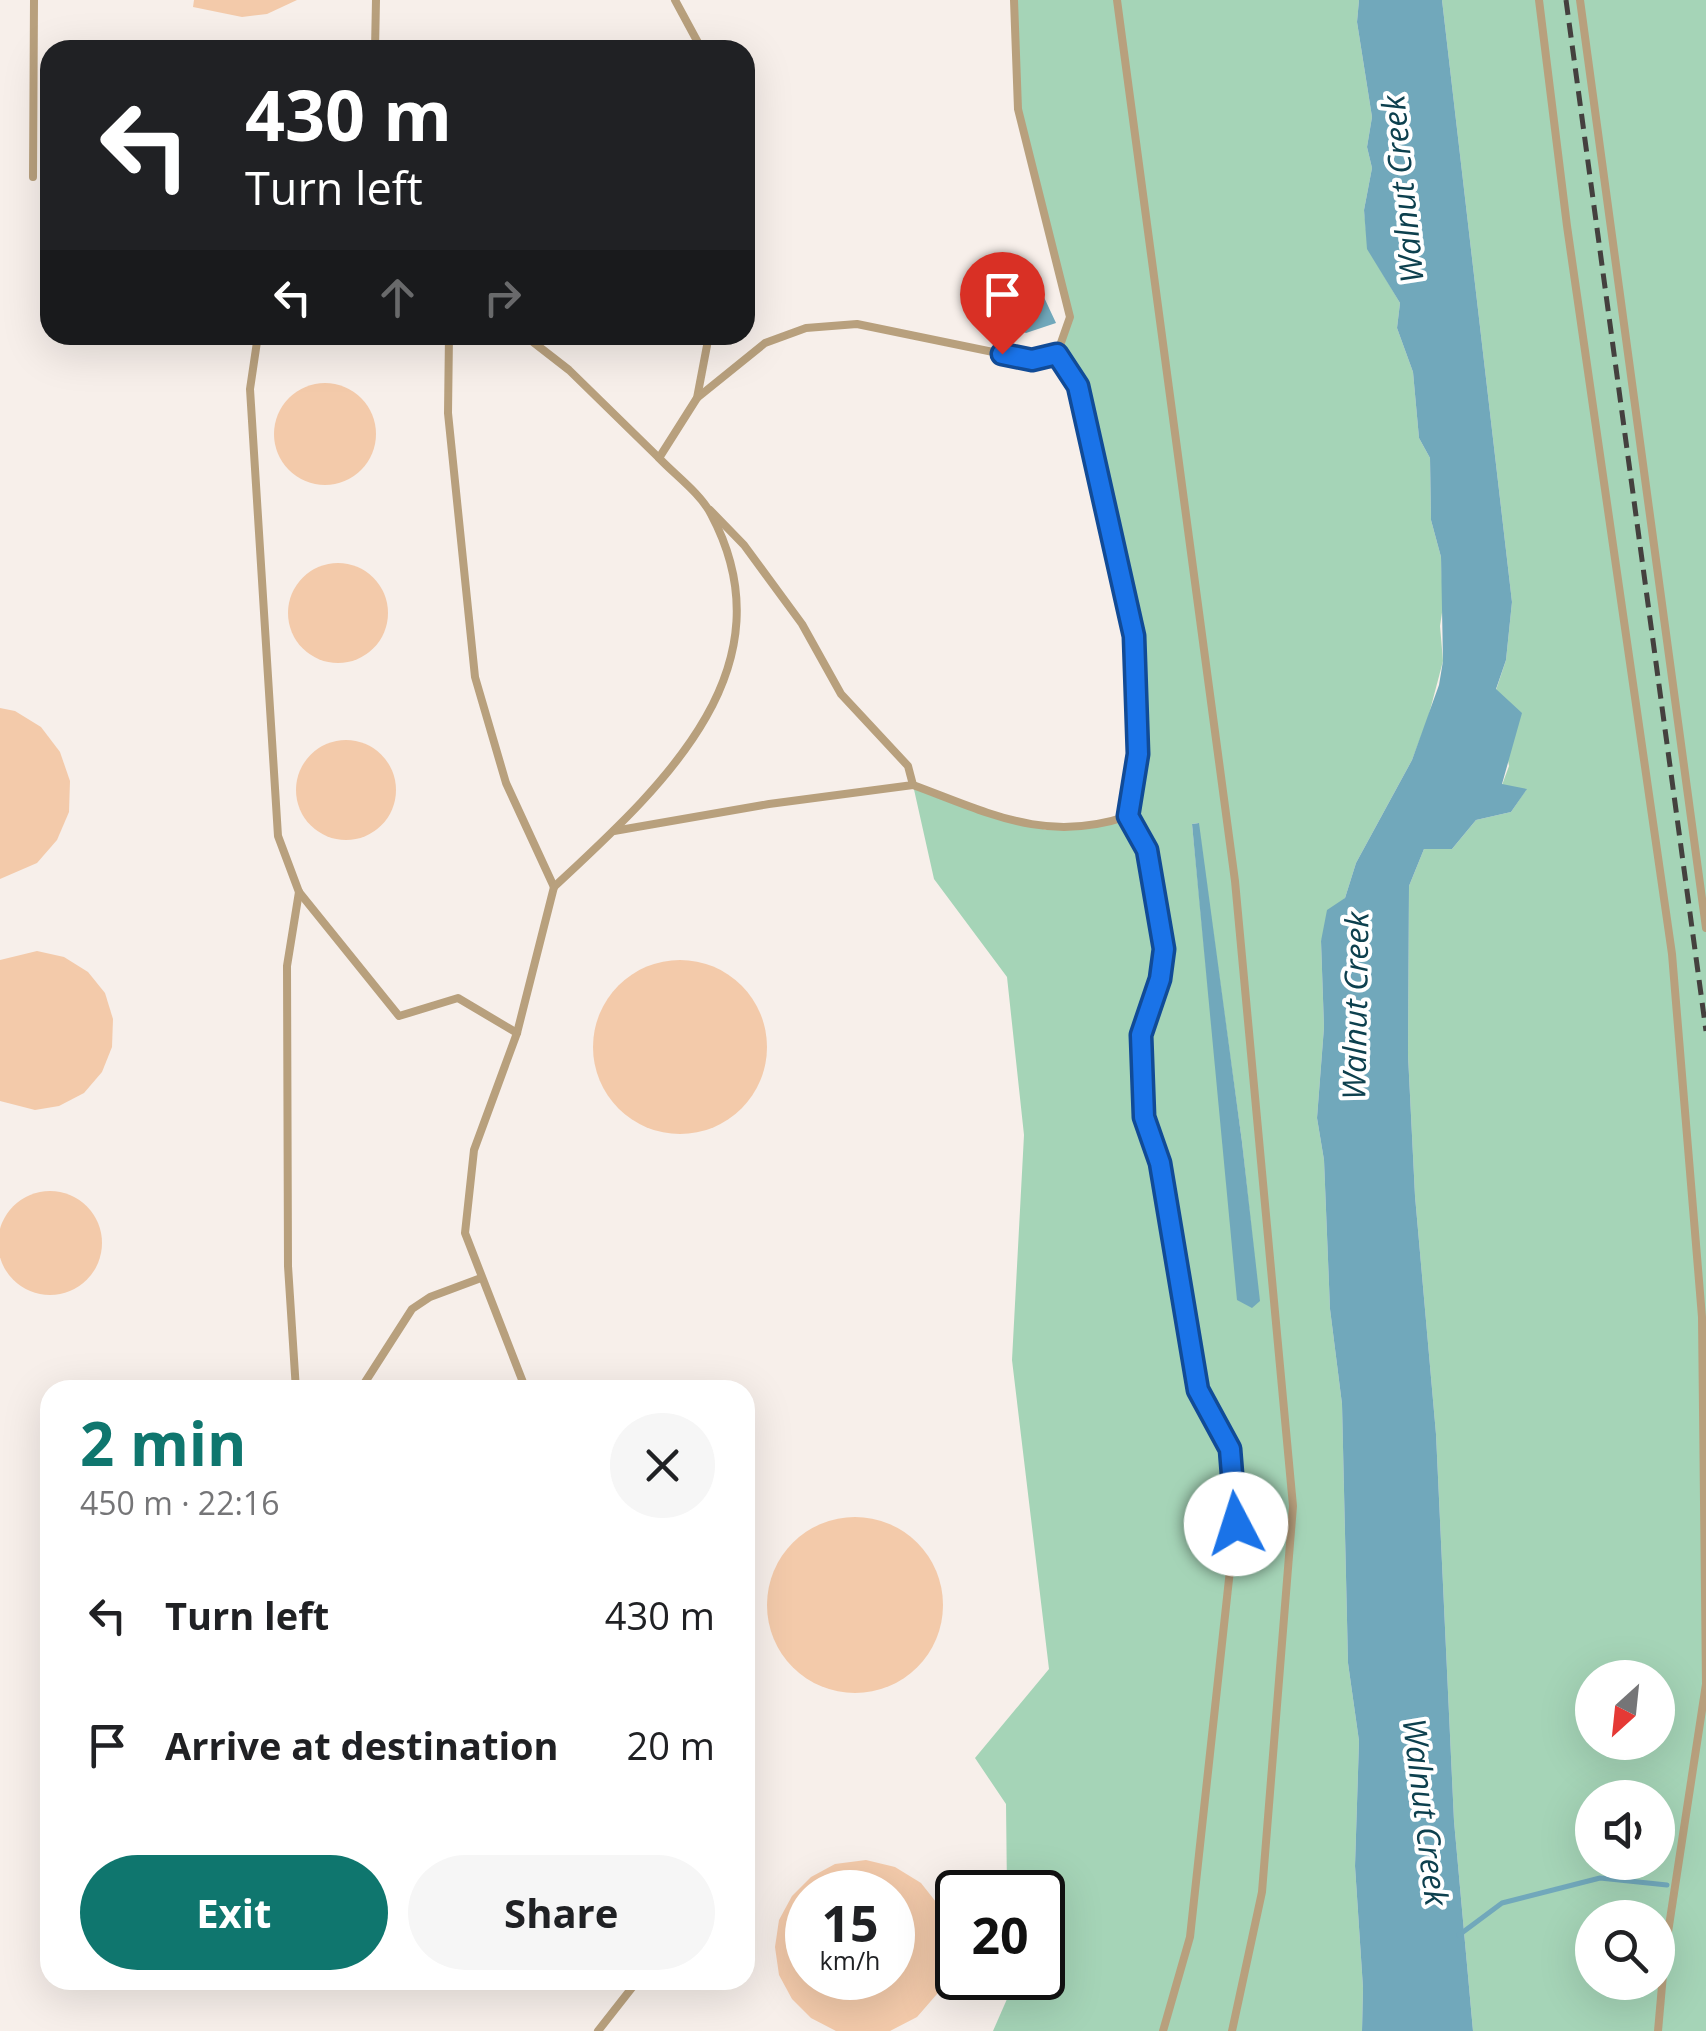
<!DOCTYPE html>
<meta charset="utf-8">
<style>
:root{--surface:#fff;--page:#f6f6f6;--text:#202124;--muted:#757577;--accent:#0f766e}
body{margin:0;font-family:"Open Sans",sans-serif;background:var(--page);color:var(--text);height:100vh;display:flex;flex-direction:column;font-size:38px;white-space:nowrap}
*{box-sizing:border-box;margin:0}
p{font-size:32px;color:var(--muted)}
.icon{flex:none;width:55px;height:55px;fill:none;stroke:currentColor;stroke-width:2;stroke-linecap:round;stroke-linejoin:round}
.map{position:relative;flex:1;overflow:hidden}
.sheet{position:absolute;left:40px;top:1380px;width:715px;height:610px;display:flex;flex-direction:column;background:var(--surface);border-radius:30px;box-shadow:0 10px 40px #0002}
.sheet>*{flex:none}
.guide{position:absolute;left:40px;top:40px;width:715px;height:305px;border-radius:30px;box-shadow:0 10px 40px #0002;background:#202124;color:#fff;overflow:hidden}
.needle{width:65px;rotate:207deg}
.buttons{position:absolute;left:1575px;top:1660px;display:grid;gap:20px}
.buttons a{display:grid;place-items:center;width:100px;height:100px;border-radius:50%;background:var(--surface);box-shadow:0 10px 40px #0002;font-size:50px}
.speed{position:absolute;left:785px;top:1870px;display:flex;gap:20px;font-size:50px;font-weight:700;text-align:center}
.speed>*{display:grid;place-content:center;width:130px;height:130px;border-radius:50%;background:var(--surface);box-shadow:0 10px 40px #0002;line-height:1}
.speed small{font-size:25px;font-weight:400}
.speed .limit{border:5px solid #111;border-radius:15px;background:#fff;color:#111}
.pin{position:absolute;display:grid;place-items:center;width:85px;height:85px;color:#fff;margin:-102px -42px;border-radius:50% 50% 50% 0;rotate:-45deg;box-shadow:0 0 10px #0007}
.pin .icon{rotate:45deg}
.me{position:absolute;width:110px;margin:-55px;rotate:355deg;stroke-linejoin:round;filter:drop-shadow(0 0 8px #0008)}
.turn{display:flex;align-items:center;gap:35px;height:210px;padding:0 40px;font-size:45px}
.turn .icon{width:130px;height:130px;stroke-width:2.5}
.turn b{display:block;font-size:70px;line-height:85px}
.lanes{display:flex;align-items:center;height:95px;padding:0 40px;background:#0003;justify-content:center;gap:50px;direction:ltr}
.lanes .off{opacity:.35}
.round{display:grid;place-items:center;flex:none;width:105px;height:105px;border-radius:52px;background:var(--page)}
.summary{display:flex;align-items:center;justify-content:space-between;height:170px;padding:0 40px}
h1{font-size:60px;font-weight:700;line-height:75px;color:var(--accent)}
.primary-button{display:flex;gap:20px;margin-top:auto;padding:20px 40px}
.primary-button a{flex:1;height:115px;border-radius:60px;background:var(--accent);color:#fff;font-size:40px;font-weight:700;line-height:115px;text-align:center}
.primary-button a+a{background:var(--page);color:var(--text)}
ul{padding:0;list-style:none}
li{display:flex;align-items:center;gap:30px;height:130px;padding:0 40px}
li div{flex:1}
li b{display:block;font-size:38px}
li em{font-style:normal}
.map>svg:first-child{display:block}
.green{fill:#a5d4b7;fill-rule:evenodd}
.water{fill:#71a8bb}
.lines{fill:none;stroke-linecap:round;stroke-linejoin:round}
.stream{stroke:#71a8bb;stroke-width:5}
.building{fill:#f3caaa;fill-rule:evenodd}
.lane{stroke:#b8a07d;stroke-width:8}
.rail{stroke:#44403e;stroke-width:5;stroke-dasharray:15 8;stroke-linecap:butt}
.route-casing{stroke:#114b97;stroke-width:25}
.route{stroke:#1a73e8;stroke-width:18}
.labels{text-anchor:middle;stroke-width:8;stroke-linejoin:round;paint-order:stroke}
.water-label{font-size:32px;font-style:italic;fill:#0d404e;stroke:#fff}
</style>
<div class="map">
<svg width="1706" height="2031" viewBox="0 0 1706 2031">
<rect width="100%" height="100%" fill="#f7efea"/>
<!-- green -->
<g class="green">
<path d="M 1014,0 L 1359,0 L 1357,22 L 1372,117 L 1367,147 L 1372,168 L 1364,210 L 1368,249 L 1400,303 L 1397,328 L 1413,372 L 1419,438 L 1430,458 L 1431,520 L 1441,557 L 1443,606 L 1440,626 L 1443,661 L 1428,718 L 1412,760 L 1356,863 L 1345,898 L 1321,941 L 1324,1027 L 1317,1118 L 1324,1160 L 1330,1309 L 1342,1404 L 1348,1663 L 1359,1741 L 1355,1866 L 1363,1988 L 1362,2031 L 993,2031 L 1007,1999 L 1007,1978 L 1042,1978 L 1042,1892 L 1007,1892 L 1006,1804 L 975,1758 L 1049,1669 L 1012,1360 L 1024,1135 L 1007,977 L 934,879 L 913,785 L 1046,830 L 1128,815 L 1138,754 L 1134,636 L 1078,386 L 1057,354 L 1070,317 L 1018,109 ZM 1198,823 L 1242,1142 L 1259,1301 L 1216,1066 L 1192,824 Z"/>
<path d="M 1442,0 L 1706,0 L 1706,2031 L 1473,2031 L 1454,1821 L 1436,1434 L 1415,1196 L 1408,1055 L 1409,886 L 1424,849 L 1452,849 L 1476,820 L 1511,812 L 1526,790 L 1502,785 L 1509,766 L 1496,690 L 1506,660 L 1512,602 ZM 1592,1678 L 1658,1678 L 1658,1742 L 1592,1742 ZM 1592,1798 L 1658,1798 L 1658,1862 L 1592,1862 ZM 1592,1918 L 1658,1918 L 1658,1982 L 1592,1982 Z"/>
</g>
<!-- water -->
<g class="water">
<polygon points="1359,0 1442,0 1512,602 1506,660 1496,689 1522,713 1502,784 1527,789 1511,812 1476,820 1452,849 1424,849 1409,886 1408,1055 1415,1196 1436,1434 1454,1821 1473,2031 1362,2031 1363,1988 1355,1866 1359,1741 1348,1663 1342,1404 1330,1309 1324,1160 1317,1118 1324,1027 1321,941 1327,910 1345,898 1356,863 1412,760 1439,685 1443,661 1441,557 1431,520 1430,458 1419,438 1413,372 1397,328 1400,303 1367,249 1364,210 1372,168 1367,147 1372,117 1357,22"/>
<polygon points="1042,293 1056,323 1026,333 984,318 981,300"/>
<polygon points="1199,823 1242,1142 1260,1301 1252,1308 1237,1300 1192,824"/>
</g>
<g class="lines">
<!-- stream -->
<polyline class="stream" points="1459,1935 1502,1903 1600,1878 1667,1885"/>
</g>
<!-- building -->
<g class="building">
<polygon points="194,0 297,0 267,14 242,17 193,7"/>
<circle cx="325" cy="434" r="51"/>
<circle cx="338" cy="613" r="50"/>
<polygon points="0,708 15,711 41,727 60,752 70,781 69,812 57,840 37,863 0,879"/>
<circle cx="346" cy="790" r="50"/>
<polygon points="37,951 64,957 88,972 105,993 113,1019 112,1047 102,1072 84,1093 59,1106 35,1110 0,1101 0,960"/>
<circle cx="680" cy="1047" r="87"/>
<circle cx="50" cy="1243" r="52"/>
<circle cx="855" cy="1605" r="88"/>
<path d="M 866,1860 L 895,1867 L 921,1883 L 940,1907 L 949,1936 L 948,1966 L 937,1994 L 917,2017 L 890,2031 L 836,2031 L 811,2018 L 792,1999 L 779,1975 L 775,1947 L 779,1920 L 792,1896 L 811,1877 L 835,1864 ZM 808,1892 L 892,1892 L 892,1978 L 808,1978 Z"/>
</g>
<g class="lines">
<!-- lane -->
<g class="lane">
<polyline points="675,0 702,50"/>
<polyline points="1014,0 1018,109 1070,317 1057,354 1078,386 1134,636 1138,754 1128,816 1147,851 1164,949 1160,979 1141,1035 1145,1117 1160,1163 1198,1390 1230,1449 1235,1524 1190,1937 1163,2031"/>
<polyline points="1117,0 1235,881 1293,1506 1262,1892 1232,2031"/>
<polyline points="1539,0 1567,226 1672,954 1702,1317 1706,1684 1665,1952 1658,2031"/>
<polyline points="1580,0 1706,928"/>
<polyline points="375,50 376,0"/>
<polyline points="33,177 34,0"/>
<polyline points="258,335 250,389 278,836 299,892 399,1016 458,998 517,1033"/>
<polyline points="449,335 448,413 475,677 506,783 554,887 517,1033 474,1150 465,1233 526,1390"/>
<polyline points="524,335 569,370 659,458 697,398 709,335"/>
<polyline points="697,398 765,343 806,328 857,324 1032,360 1057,354"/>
<path d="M 913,785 C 989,813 1046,844 1128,816"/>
<polyline points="614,831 769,804 913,785 908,766 841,694 802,624 744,545 710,510"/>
<path d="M 554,887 C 659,789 794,670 711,514 C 700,493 675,475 659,458"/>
<polyline points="296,1390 288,1266 287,966 299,892"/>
<polyline points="360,1390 412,1309 430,1297 481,1278"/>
<polyline points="598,2031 638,1980"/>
</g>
<!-- rail -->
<polyline class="rail" points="1566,0 1706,1031"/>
</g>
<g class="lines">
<!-- route casing -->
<g class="route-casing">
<polyline id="route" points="1002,354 1032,360 1057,354 1078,386 1134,636 1138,754 1128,816 1147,850 1164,949 1160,979 1141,1035 1144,1117 1160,1163 1198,1390 1230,1449 1236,1524"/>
</g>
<!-- route -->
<use href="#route" class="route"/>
</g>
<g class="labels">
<!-- water labels -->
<g class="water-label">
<text transform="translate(1403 189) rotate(-96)" y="11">Walnut Creek</text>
<text transform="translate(1356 1006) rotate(-89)" y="11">Walnut Creek</text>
<text transform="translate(1425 1812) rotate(83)" y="11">Walnut Creek</text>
</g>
</g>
</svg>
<div class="buttons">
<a><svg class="needle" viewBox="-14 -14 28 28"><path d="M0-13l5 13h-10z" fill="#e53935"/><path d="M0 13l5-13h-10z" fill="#757577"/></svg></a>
<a><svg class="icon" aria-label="sound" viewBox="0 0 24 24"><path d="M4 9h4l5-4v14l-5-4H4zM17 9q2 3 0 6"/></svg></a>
<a><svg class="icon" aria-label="search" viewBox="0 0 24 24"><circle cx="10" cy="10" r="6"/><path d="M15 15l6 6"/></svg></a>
</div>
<div class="speed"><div>15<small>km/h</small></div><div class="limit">20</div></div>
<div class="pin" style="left:1002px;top:354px;background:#d93025"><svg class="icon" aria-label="arrive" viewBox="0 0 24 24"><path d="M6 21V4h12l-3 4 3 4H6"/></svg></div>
<svg class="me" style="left:1236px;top:1524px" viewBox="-20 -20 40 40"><circle r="19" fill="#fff"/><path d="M0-13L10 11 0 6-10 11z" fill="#1a73e8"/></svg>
<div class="guide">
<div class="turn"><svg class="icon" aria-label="left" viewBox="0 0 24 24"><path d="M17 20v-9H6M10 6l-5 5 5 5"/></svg><div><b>430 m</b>Turn left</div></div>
<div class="lanes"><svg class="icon" aria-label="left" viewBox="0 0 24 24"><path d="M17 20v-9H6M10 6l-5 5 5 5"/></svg><svg class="icon off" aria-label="ahead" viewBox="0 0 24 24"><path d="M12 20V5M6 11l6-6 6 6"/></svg><svg class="icon off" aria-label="right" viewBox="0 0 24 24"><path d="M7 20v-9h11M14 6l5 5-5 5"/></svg></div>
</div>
<section class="sheet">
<div class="summary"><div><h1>2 min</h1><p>450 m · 22:16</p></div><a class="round"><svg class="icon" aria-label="close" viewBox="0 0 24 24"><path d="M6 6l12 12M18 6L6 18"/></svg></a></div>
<ul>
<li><svg class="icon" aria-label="left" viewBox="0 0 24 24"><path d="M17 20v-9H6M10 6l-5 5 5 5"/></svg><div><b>Turn left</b></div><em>430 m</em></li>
<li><svg class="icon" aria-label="arrive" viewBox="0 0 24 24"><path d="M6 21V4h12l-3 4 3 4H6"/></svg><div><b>Arrive at destination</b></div><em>20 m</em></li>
</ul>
<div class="primary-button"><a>Exit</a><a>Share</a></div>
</section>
</div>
